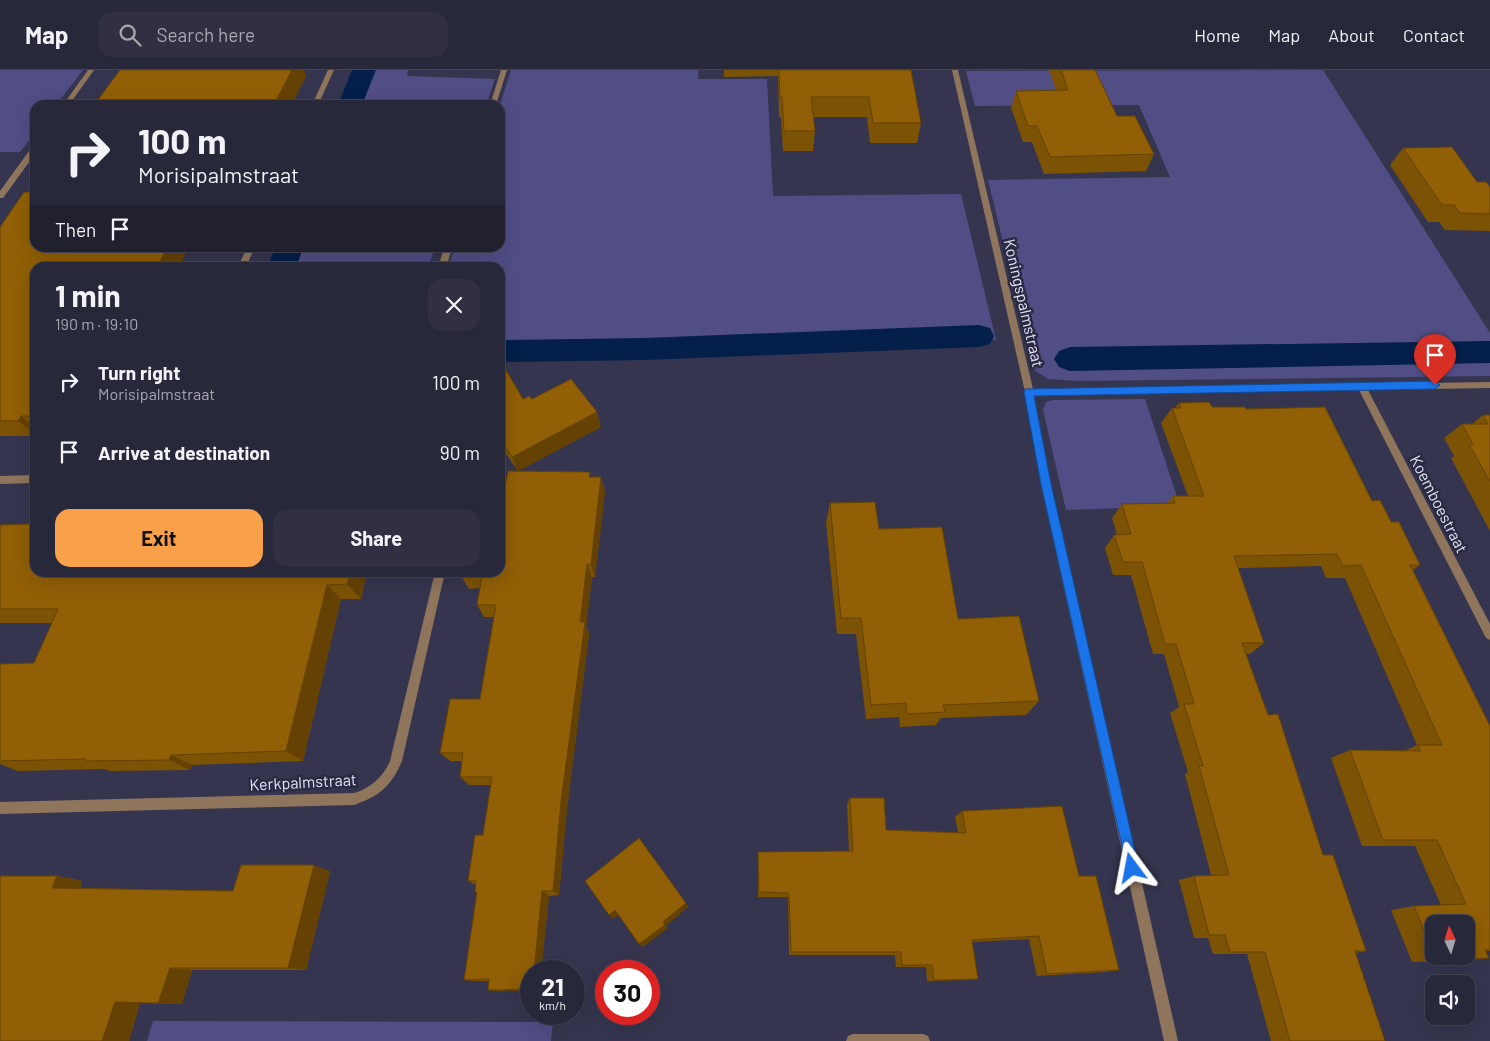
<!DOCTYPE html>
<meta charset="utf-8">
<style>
:root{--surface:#28283b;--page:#303042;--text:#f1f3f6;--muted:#a5a6af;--line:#445;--accent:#f8a14a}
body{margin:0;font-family:Barlow,sans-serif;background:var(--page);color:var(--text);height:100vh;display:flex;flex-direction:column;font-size:19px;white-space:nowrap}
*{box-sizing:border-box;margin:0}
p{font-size:16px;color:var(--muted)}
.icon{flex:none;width:28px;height:28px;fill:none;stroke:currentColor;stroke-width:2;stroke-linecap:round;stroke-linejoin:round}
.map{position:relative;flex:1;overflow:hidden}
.details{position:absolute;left:30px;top:192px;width:475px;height:315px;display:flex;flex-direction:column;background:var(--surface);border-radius:15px;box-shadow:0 5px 20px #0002,0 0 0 1px var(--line)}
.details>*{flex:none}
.banner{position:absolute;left:30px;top:30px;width:475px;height:152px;border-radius:15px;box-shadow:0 5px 20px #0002,0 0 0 1px var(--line);background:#28283b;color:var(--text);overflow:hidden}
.needle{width:32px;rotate:356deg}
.fabs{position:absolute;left:1425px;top:845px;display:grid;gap:10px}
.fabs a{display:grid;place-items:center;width:50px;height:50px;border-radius:10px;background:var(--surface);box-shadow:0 5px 20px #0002,0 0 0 1px var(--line);font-size:25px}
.speed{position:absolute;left:520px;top:890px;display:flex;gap:10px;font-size:25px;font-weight:700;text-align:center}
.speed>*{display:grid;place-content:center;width:65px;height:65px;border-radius:50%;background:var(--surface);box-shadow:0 5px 20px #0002,0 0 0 1px var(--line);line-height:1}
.speed small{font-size:12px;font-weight:400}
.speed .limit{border:8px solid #d22;background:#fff;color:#111}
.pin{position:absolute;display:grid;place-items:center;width:42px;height:42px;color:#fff;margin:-51px -21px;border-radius:50% 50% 50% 0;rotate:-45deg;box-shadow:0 0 5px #0007}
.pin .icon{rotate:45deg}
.me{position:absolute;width:55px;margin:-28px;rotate:347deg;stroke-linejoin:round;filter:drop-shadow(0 0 4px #0008)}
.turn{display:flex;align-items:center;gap:18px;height:105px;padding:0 25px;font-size:22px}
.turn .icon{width:65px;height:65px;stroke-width:2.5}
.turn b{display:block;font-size:35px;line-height:42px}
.then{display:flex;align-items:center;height:48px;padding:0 25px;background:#0003;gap:10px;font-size:19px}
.round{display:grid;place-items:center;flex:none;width:52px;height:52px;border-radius:15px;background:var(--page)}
.headline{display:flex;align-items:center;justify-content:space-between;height:85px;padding:0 25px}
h1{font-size:30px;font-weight:700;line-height:38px}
.primary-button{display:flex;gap:10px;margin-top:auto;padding:10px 25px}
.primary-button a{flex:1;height:58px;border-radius:15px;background:var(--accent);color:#111;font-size:20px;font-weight:700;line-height:58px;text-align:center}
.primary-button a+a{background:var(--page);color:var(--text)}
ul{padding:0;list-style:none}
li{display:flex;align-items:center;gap:15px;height:70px;padding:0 25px}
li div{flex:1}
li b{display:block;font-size:19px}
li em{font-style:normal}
header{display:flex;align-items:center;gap:30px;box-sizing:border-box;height:70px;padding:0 25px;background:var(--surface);border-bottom:1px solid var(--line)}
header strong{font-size:24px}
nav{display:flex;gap:28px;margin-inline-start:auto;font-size:18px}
.search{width:350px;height:45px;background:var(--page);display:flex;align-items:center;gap:12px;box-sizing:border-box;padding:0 18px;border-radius:15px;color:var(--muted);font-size:19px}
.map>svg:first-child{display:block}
.green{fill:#514e86}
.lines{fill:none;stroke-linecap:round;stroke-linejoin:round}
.canal{fill:#031f4a;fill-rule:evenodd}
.lane{fill:#90755d;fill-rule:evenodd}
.street{fill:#90755d;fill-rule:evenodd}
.wall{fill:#7c5205;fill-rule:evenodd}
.shaded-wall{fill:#654204}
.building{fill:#905f06;stroke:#654204}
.route{fill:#1a73e8;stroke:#114b97}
.labels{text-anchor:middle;stroke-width:5;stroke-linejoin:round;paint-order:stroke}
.street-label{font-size:16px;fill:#e2e3f4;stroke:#2b2a44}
</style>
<header>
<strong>Map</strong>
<div class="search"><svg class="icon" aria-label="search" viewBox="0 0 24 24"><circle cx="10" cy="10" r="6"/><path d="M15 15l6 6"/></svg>Search here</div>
<nav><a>Home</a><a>Map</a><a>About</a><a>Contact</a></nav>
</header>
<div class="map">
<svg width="1490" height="971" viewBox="0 0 1490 971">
<rect width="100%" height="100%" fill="#35354f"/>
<!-- green -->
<g class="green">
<polygon points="0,0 83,0 56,35 35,35 35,63 20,82 0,82"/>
<polygon points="364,0 408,0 407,6 495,9 486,35 350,35"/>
<polygon points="511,0 698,0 698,9 767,9 773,126 961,124 996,270 979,266 645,279 500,281 500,198 448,197 455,178 500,178 500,35"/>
<polygon points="1323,0 1490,263 1490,306 1077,311 1048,309 1034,300 988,110 1170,107 1139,35 975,36 966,1"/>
<polygon points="289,178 435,178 428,197 281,198"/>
<polygon points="1145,329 1180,436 1066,440 1043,340 1046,332 1054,330"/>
<polygon points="153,951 553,952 551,971 147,971"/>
</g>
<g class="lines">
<!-- canal -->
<g class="canal">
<polygon points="352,0 376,0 362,35 338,35"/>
<polygon points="275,178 303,178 296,198 267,198"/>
<polygon points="979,255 990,258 994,266 990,274 979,277 645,290 500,292 500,270 645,268"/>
<polygon points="1490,271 1490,293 1070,301 1059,297 1054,289 1059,281 1070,277"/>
</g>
<!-- lane -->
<g class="lane">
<polygon points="501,0 507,0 496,35 490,35"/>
<polygon points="444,178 452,178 446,198 438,198"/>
</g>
<!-- street -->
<g class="street">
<polygon points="88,0 94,0 69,35 63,35"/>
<polygon points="328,0 334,0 318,35 312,35"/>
<polygon points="952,0 958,0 1033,319 1490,312 1490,318 1368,320 1490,554 1490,570 1486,568 1359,320 1034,325 1051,414 1178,971 1164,971 1041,414 1025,322"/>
<polygon points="32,77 35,77 35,84 3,128 0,128 0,121"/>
<polygon points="247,178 255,178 245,198 237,198"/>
<polygon points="35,405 35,413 0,414 0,406"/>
<path d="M 435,502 L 445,502 L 402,691 C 391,716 380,726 354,735 L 0,744 L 0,732 L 354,723 C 371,718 383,707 390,691 Z"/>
<polygon points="853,964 923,964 928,966 930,971 846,971 848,966"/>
</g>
</g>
<!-- wall -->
<g class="wall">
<polygon points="724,0 911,0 921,53 917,73 870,73 867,47 813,47 815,61 813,81 783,81 781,47 779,47 778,6 724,7"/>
<polygon points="1049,0 1095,0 1117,46 1154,84 1146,101 1044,104 1032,72 1023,72 1011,38 1016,21 1056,20"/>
<polygon points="1403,78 1490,117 1490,161 1445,160 1439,152 1428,152 1390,95"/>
<polygon points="0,157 35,198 35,366 0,366"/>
<polygon points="500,302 523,329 532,329 601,357 518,401 500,375"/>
<path d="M 1179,333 L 1212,337 L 1246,339 L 1372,431 L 1391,452 L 1420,495 L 1413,500 L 1490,656 L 1490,881 L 1486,881 L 1489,888 L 1463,891 L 1412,892 L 1391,840 L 1414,836 L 1441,835 L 1415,776 L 1362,776 L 1331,688 L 1350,680 L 1404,681 L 1417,675 L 1345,508 L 1326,508 L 1321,496 L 1238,498 L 1264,573 L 1250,584 L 1246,584 L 1268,645 L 1323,785 L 1366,881 L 1355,883 L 1385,971 L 1271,971 L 1247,884 L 1213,884 L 1208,868 L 1194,868 L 1179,810 L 1194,806 L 1211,805 L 1185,704 L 1188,702 L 1170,643 L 1179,637 L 1164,584 L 1153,584 L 1131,505 L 1113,505 L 1105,478 L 1114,465 L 1117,465 L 1112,448 L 1122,434 L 1167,433 L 1173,426 L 1188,426 L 1161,353 L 1172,338 L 1175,338 ZM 1434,854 L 1466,886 L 1434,886 Z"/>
<polygon points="1483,345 1490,345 1490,461 1451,388 1454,386 1444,368 1462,354 1472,354"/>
<polygon points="592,407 605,421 595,507 592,507 586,556 589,564 567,739 559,825 549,826 541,901 531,901 531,920 497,921 488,920 489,911 474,911 464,910 477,823 475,822 476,815 468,811 483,765 491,715 469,715 460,707 462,691 450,691 440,683 480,629 494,547 484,547 477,535 480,518 469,519 461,506"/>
<polygon points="830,433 879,459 958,549 1039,631 1026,645 941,648 936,655 900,657 899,647 866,649 856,564 837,564 826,453"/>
<polygon points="0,455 35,502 367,502 361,529 341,529 303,691 192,695 190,700 110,701 104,699 18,701 0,694 0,594 34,593 52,553 0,553"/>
<polygon points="850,728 886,760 958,763 955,747 962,741 1079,806 1119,900 1106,902 1037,906 1029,869 972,872 978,909 970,910 927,911 926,897 896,897 895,885 789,885 788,827 758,827 758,782 849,781 847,734"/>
<polygon points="330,801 306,900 192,900 182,934 140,933 129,971 0,971 57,806 82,811 80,818 233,821"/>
</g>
<!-- shaded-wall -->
<g class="shaded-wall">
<polygon points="286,0 304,0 306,6 292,35 274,35"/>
<polygon points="167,178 188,178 179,198 157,198"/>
<polygon points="597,342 601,357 518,401 512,387"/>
<polygon points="21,346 35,358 35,364 18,351"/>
<polygon points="601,407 605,421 595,507 591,495"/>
<polygon points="587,494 592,507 586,556 589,564 567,739 559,825 553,821 561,732"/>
<polygon points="350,502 367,502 361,529 347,514"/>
<polygon points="327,515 341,529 303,691 286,681"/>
<polygon points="171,685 192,695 190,700 169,690"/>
<polygon points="314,795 330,801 306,900 288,898"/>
<polygon points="57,806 82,811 78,823 52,818"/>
<polygon points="542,821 549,826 541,901 534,901"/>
<polygon points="686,833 688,837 666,856 663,852"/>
<polygon points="615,840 620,844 613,849 609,845"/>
<polygon points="665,855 668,858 643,877 639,874"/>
<polygon points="170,898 192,900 182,934 158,933"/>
<polygon points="115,932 140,933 129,971 102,971"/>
</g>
<!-- building -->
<g class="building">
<polygon points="120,0 292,0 274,35 94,35"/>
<polygon points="779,0 911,0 921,53 873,53 869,27 811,27 815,61 784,61 782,27 780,27"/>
<polygon points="1061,0 1095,0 1117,46 1135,46 1154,84 1050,87 1037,56 1028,56 1016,21 1068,20"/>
<polygon points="1452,77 1477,112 1486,112 1490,117 1490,144 1460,143 1454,135 1442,135 1403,78"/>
<polygon points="24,122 35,122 35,178 167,178 157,198 35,198 35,346 21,346 18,351 0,351 0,157"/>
<polygon points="361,194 360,198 307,198 308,195"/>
<polygon points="506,300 523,329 529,326 532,329 571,309 597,342 512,387 500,369 500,302"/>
<polygon points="1209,332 1212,337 1245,337 1246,339 1325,337 1372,431 1380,430 1391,452 1399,452 1420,495 1410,495 1490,656 1490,880 1485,880 1489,888 1436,890 1434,886 1466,886 1466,854 1434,854 1434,885 1414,836 1466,834 1437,770 1383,770 1350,680 1421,681 1418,675 1442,675 1361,495 1343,496 1337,484 1234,486 1264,573 1242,573 1268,645 1278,644 1323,785 1333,785 1366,881 1355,881 1385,971 1290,971 1265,882 1230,882 1225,865 1209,865 1194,806 1229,805 1199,696 1203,696 1184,634 1194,634 1176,574 1165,574 1142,492 1123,492 1114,465 1131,464 1122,434 1175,433 1173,426 1204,426 1172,338 1181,338 1179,333"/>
<polygon points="1483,345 1490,345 1490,412 1469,374 1473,374 1462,354 1488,354"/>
<polygon points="508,401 590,402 589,407 601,407 591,495 587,494 580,552 585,552 561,732 553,821 542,821 534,901 531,901 531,919 488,920 489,909 464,910 477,822 475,822 476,811 468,811 475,765 483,765 492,707 460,707 463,683 440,683 450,629 480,629 496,535 477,535 482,506 461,506 462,502 500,502 500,438 501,438"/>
<polygon points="875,432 879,459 942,457 958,549 1019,546 1039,631 943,635 945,642 907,644 906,633 871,635 861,548 841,548 830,433"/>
<polygon points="35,444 35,502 350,502 347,514 327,515 286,681 171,685 169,690 85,691 86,689 0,691 0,594 34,593 58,539 0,539 0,455 29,454"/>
<polygon points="850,728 884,728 886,760 966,763 962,741 1062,736 1079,806 1096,806 1119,900 1047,904 1039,866 972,870 978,909 934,910 932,895 902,895 901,882 791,882 789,823 759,822 758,782 853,781"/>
<polygon points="639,768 686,833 663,852 665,855 639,874 615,840 609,845 585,811"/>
<polygon points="241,795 314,795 288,898 170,898 158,933 115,932 102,971 0,971 0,806 57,806 52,818 233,821"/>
</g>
<!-- route -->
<polygon class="route" points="1435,311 1440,315 1435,319 1034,326 1051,414 1139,798 1137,803 1132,805 1128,803 1041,414 1024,322 1025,319"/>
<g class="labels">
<!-- street labels -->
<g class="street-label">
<text transform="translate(1024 233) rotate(77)" y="6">Koningspalmstraat</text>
<text transform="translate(1439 434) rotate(63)" y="6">Koemboestraat</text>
<text transform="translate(303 712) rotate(-3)" y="6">Kerkpalmstraat</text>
</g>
</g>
</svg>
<div class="fabs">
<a><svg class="needle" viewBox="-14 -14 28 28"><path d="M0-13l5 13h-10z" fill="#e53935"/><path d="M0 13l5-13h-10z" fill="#a5a6af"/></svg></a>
<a><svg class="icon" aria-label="sound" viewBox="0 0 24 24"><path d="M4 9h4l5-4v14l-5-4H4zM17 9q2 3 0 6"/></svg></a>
</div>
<div class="speed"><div>21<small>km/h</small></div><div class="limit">30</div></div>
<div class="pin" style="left:1435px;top:315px;background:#d93025"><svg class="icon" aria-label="arrive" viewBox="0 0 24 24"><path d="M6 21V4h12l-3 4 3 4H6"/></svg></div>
<svg class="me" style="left:1132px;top:798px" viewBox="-20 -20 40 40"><path d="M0-17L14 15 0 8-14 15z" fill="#1a73e8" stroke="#fff" stroke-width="4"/></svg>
<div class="banner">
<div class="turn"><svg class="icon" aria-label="right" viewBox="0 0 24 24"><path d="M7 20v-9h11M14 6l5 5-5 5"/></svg><div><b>100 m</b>Morisipalmstraat</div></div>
<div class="then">Then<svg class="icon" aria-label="arrive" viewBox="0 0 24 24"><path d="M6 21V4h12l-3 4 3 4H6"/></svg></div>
</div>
<section class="details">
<div class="headline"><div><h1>1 min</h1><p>190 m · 19:10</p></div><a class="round"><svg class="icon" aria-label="close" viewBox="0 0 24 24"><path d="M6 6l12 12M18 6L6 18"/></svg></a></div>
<ul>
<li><svg class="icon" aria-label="right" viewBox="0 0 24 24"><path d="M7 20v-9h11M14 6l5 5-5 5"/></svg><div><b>Turn right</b><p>Morisipalmstraat</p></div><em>100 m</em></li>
<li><svg class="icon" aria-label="arrive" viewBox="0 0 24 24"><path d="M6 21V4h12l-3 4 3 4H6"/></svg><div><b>Arrive at destination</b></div><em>90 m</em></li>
</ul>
<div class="primary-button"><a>Exit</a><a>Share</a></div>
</section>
</div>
